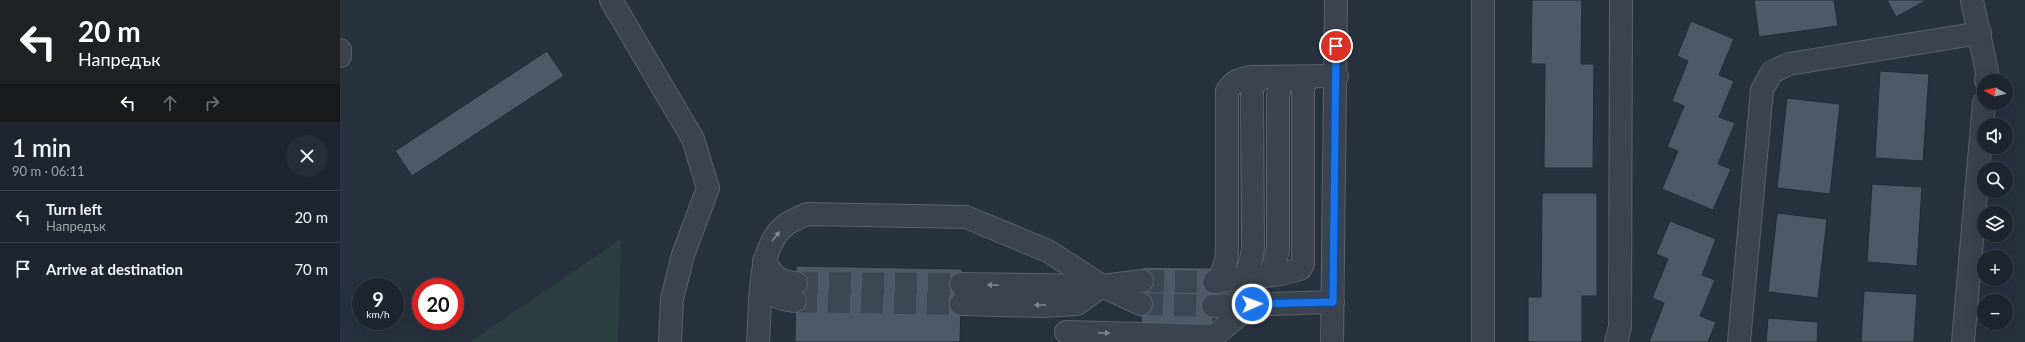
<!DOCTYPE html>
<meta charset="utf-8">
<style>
:root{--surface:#1e252e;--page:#262d36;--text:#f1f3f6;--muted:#a1a5aa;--line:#3c424a}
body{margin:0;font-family:Lato,sans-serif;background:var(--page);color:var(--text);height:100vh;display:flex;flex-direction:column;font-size:15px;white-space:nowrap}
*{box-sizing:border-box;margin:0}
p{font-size:13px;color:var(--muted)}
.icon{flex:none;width:22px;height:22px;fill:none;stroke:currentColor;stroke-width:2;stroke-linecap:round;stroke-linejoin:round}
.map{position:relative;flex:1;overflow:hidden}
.sheet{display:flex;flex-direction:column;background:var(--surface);width:340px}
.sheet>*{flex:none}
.guide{background:#202124;color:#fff;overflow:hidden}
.needle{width:26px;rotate:278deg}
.buttons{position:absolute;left:1637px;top:74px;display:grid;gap:8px}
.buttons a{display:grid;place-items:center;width:36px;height:36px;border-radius:50%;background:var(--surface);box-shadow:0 4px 16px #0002,0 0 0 1px var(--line);font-size:20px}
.speed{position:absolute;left:12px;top:278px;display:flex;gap:8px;font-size:20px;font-weight:700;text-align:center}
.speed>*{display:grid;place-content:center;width:52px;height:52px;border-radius:50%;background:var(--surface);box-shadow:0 4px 16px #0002,0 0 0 1px var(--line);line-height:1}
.speed small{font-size:10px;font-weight:400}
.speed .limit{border:6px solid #d22;background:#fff;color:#111}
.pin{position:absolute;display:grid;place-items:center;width:34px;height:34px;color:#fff;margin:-17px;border:2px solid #fff;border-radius:50%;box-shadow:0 1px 4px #0007}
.me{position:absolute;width:44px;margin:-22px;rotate:88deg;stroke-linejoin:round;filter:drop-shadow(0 0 3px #0008)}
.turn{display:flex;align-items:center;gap:14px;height:84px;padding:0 12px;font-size:18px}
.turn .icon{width:52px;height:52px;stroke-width:2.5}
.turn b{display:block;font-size:28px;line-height:34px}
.lanes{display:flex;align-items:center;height:38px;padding:0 12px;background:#0003;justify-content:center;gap:20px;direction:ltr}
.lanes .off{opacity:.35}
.round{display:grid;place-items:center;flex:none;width:42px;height:42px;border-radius:21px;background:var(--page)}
.overview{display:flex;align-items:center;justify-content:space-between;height:68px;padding:0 12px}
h1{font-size:24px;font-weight:600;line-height:30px}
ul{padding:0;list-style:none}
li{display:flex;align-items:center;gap:12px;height:52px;padding:0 12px;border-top:1px solid var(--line)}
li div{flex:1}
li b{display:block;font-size:15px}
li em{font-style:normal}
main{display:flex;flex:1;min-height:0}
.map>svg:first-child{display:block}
.green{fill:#2b3e40}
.building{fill:#4e5867;stroke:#232a36}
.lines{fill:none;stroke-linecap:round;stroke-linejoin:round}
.minor-tunnel{stroke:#3e4653;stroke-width:22;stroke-dasharray:22 11;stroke-linecap:butt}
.minor-casing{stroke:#5a616c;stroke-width:24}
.minor{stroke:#3c434e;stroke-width:22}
.oneway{fill:#808792}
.route-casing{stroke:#114b97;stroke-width:10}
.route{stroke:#1a73e8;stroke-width:7}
</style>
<main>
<section class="sheet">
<div class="guide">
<div class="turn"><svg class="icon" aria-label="left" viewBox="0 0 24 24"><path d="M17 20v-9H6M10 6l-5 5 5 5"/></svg><div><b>20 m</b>Напредък</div></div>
<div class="lanes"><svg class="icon" aria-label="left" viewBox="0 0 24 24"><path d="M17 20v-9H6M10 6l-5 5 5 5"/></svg><svg class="icon off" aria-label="ahead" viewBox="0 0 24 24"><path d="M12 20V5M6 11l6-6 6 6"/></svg><svg class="icon off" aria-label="right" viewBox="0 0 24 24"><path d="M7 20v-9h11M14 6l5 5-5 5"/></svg></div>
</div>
<div class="overview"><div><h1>1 min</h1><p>90 m · 06:11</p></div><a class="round"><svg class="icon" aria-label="close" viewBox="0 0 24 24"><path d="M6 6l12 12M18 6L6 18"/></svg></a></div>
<ul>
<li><svg class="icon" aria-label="left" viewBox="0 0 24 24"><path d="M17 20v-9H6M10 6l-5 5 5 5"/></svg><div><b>Turn left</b><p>Напредък</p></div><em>20 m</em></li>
<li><svg class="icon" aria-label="arrive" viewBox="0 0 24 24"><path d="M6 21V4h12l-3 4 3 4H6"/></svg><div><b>Arrive at destination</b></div><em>70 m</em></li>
</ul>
</section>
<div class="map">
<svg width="1685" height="342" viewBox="0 0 1685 342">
<rect width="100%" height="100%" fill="#28313e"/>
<!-- green -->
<polygon class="green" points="281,239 278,342 130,342"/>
<!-- building -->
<g class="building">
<polygon points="1192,0 1242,0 1241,64 1254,64 1253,168 1204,168 1205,64 1191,64"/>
<polygon points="1414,0 1494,0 1498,26 1419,37"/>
<polygon points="1547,0 1587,0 1556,17"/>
<polygon points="1351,21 1394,39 1379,75 1394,81 1379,117 1395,123 1378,164 1391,169 1373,210 1322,189 1338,151 1327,147 1344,106 1332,101 1348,61 1337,56"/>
<polygon points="207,51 224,76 72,176 55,151"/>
<polygon points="1540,71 1589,74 1583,161 1535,158"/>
<polygon points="1447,98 1500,104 1490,194 1437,188"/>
<polygon points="1532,184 1582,187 1577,266 1527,262"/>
<polygon points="1202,193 1257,193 1257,296 1242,296 1242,342 1188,342 1188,297 1201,297"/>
<polygon points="1437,213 1487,219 1478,298 1428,292"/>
<polygon points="1330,221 1376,239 1362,275 1375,280 1360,316 1376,322 1368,342 1309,342 1324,303 1312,298 1328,259 1316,254"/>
<polygon points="456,266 622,269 620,342 455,342"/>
<polygon points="802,267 874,268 873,325 801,324"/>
<polygon points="1524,291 1577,294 1574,342 1521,342"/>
<polygon points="1428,318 1478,322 1477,342 1426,342"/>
</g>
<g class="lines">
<!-- minor-tunnel -->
<g class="minor-tunnel">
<polyline points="802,281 874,282"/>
<polyline points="456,283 621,284"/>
<polyline points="455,301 621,304"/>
<polyline points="801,304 873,306"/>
</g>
<!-- minor casing -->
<g class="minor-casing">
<g id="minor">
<polyline points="271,0 353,139 368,188 343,255 332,299 330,342"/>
<polyline points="1143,0 1143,342"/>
<polyline points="1632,0 1647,72 1646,81"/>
<polyline points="0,50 0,56"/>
<path d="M 424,261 C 434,276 437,281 456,283"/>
<polyline points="930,275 938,251 938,96 940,86 948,77"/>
<polyline points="904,278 910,264 913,249 912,96 912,88 921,77"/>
<path d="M 422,279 C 432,296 436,299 455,301"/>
<path d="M 879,281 L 886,261 L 887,248 L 887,91 C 893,81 900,79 911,77 L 997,76"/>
<polyline points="874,282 941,274 960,269 963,264 963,90 966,80 970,77"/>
<polyline points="621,284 762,286 802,281"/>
<polyline points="621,304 704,306 737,304 762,286"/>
<polyline points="873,306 993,302"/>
<polyline points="726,332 874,336 912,304"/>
<path d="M 418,342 C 421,308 416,245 447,224 C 453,220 460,217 467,214 L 626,217 L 708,251 L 762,286 L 801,304"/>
<polyline points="992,342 996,0"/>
<polyline points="1276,342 1280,327 1281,0"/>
<polyline points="1399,342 1422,90 1432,72 1449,64 1640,33"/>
<polyline points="1623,342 1644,103"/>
</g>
</g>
<!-- minor -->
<use href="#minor" class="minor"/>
</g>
<!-- one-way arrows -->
<defs><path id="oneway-solid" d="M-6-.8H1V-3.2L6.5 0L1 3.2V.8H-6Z"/></defs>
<g class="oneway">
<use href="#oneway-solid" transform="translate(436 236) rotate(-51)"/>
<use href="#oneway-solid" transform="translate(653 285) rotate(-178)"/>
<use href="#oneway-solid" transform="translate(700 305) rotate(-180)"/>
<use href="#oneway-solid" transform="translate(764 333) rotate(1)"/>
</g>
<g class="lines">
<!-- route casing -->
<g class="route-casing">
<polyline id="route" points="912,304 993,302 996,46"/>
</g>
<!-- route -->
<use href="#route" class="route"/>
</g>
</svg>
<div class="buttons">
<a><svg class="needle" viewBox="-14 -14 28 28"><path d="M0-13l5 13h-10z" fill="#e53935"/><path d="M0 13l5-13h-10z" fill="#a1a5aa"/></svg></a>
<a><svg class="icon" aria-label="sound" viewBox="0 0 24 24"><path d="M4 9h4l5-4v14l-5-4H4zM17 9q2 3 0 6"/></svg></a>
<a><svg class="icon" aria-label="search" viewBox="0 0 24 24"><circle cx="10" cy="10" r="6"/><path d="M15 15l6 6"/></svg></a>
<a><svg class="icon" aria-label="layers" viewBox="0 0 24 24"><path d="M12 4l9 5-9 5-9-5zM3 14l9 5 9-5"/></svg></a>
<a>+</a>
<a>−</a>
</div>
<div class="speed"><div>9<small>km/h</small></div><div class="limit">20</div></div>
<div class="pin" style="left:996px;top:46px;background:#d93025"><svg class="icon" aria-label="arrive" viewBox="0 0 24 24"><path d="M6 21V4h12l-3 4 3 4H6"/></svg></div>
<svg class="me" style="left:912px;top:304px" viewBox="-20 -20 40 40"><circle r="17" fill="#1a73e8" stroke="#fff" stroke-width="3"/><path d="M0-11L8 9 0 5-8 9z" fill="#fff"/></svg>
</div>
</main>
